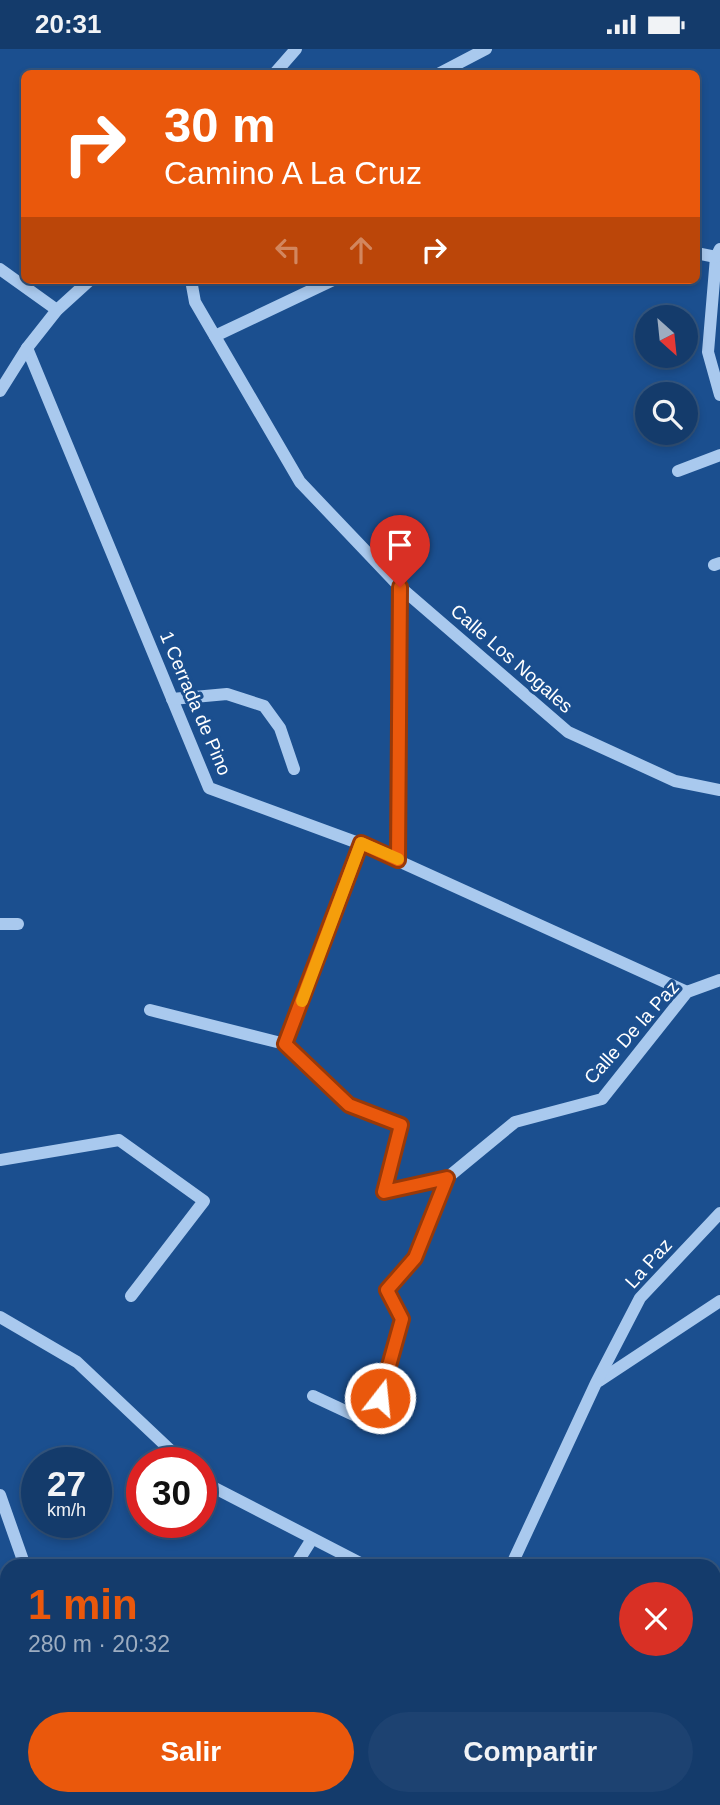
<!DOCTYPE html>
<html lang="es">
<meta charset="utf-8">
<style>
:root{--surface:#143b6b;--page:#1d4271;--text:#f1f3f6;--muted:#9dadc1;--line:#33557e;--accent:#ea580c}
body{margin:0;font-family:Arial,sans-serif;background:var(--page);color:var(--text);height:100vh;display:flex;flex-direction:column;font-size:26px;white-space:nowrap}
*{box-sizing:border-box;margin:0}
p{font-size:23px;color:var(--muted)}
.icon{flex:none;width:38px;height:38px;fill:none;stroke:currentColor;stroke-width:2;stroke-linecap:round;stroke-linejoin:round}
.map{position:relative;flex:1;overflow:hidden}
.panel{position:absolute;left:0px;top:1510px;width:721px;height:247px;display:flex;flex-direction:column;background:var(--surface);border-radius:21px 21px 0 0;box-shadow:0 4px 10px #0003,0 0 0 2px var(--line)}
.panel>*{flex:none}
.top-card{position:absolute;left:21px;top:21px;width:679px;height:214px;border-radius:10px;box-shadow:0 4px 10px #0003,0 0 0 2px var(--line);background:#ea580c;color:#fff;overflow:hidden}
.needle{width:46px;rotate:153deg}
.controls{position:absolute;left:635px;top:256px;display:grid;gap:14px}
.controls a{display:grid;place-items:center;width:63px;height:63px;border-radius:50%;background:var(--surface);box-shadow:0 4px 10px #0003,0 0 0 2px var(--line);font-size:35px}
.speed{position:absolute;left:21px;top:1398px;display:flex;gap:14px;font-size:35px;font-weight:700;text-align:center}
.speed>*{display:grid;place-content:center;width:91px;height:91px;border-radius:50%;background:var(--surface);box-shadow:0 4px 10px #0003,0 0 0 2px var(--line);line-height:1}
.speed small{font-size:18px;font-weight:400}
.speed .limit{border:10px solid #d22;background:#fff;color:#111}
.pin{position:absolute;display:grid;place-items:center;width:60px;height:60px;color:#fff;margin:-72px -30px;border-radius:50% 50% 50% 0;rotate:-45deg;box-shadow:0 0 7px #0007}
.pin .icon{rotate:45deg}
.me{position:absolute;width:77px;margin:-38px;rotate:16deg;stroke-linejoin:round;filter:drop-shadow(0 0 5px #0008)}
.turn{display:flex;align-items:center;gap:24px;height:147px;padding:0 28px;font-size:32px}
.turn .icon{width:91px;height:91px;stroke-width:2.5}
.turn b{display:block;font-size:49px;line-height:60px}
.lanes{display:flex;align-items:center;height:66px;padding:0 28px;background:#0003;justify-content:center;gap:35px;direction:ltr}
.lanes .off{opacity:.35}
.round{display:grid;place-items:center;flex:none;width:74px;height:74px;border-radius:37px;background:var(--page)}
.overview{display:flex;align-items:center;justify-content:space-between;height:119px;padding:0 28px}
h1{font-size:42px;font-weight:600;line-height:52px;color:var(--accent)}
.cta{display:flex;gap:14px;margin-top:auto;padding:14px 28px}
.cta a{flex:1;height:80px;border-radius:42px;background:var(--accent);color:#fff;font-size:28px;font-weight:600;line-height:80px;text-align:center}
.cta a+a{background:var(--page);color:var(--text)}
.status{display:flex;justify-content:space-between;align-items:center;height:49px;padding:0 35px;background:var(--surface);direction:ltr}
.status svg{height:19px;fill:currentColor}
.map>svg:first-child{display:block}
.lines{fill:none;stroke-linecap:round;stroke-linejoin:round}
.minor{stroke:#a9c9ee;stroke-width:12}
.route-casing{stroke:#983908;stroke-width:18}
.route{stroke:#ea580c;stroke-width:12}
.slow{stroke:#f59e0b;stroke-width:12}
.labels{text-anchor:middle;stroke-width:6;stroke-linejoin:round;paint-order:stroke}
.street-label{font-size:19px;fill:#fff;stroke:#1b4f8f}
</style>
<div class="status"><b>20:31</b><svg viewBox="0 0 49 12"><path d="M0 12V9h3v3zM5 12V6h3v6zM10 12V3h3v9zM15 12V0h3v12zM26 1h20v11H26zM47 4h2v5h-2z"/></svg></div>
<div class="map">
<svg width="720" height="1756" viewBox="0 0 720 1756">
<rect width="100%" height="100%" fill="#1b4f8f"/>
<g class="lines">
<!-- minor -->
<g class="minor">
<polyline points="275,24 296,0"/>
<polyline points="440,24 486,0"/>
<polyline points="720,200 716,208 708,303 720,346"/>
<polyline points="696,204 716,208"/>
<polyline points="0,220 57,261"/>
<polyline points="191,231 195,253 300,433 400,538 568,683 675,732 720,741"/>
<polyline points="215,287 333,231"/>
<polyline points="27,299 209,739 361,795 687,943"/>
<polyline points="0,342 27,299 57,261 90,231"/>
<polyline points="678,422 720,406"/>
<polyline points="714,516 720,514"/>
<polyline points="172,650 227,645 264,657 280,679 294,720"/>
<polyline points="398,811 400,538"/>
<polyline points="0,875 18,875"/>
<polyline points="150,961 285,995 349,1056 401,1077 384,1143 447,1129 515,1073 602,1050 687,943 720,931"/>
<polyline points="285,995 361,795"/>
<polyline points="0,1111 119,1091 204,1152 131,1247"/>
<polyline points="0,1268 77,1313 184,1414"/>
<polyline points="599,1332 720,1252"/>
<polyline points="313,1347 373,1375 402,1270 387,1241 415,1208 447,1129"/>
<polyline points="201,1430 207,1435 366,1517"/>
<polyline points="0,1446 25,1517"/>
<polyline points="295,1517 312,1490"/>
<polyline points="511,1517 596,1334 640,1249 720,1164"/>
<polyline points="0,1739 9,1756"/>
<polyline points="172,1750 176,1756"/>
</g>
</g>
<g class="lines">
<!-- route casing -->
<g class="route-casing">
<polyline id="route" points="380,1349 402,1270 387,1241 415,1209 447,1129 384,1143 401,1076 349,1056 285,995 361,794 398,811 400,538"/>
</g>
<!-- route -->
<use href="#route" class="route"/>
<!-- slow -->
<polyline class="slow" points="302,952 361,794 398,810"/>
</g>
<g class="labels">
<!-- street labels -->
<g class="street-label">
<text transform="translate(512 609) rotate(41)" y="7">Calle Los Nogales</text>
<text transform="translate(196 654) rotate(67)" y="7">1 Cerrada de Pino</text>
<text transform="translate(631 983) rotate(-48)" y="7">Calle De la Paz</text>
<text transform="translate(648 1214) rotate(-48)" y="7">La Paz</text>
</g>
</g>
</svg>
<div class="controls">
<a><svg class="needle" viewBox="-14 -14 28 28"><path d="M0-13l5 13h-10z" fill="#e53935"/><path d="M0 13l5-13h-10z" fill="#9dadc1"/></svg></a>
<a><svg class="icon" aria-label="search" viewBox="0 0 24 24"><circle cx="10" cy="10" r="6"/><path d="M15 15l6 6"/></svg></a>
</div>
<div class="speed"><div>27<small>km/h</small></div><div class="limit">30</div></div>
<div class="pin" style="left:400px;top:538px;background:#d93025"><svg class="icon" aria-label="arrive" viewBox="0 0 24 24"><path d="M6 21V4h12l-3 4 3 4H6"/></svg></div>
<svg class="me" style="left:380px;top:1349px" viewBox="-20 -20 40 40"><circle r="17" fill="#ea580c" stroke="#fff" stroke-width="3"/><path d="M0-11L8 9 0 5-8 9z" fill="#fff"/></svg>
<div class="top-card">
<div class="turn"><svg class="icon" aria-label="right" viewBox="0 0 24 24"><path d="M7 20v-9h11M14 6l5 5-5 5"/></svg><div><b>30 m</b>Camino A La Cruz</div></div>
<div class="lanes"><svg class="icon off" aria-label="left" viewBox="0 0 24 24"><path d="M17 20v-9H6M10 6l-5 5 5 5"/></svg><svg class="icon off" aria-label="ahead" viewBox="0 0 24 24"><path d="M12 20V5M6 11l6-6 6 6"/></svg><svg class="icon" aria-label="right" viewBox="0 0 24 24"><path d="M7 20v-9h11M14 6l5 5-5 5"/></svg></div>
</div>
<section class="panel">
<div class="overview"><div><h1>1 min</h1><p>280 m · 20:32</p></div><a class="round" style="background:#d93025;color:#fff"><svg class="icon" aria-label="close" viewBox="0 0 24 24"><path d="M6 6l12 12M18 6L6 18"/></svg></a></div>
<div class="cta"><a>Salir</a><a>Compartir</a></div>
</section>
</div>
